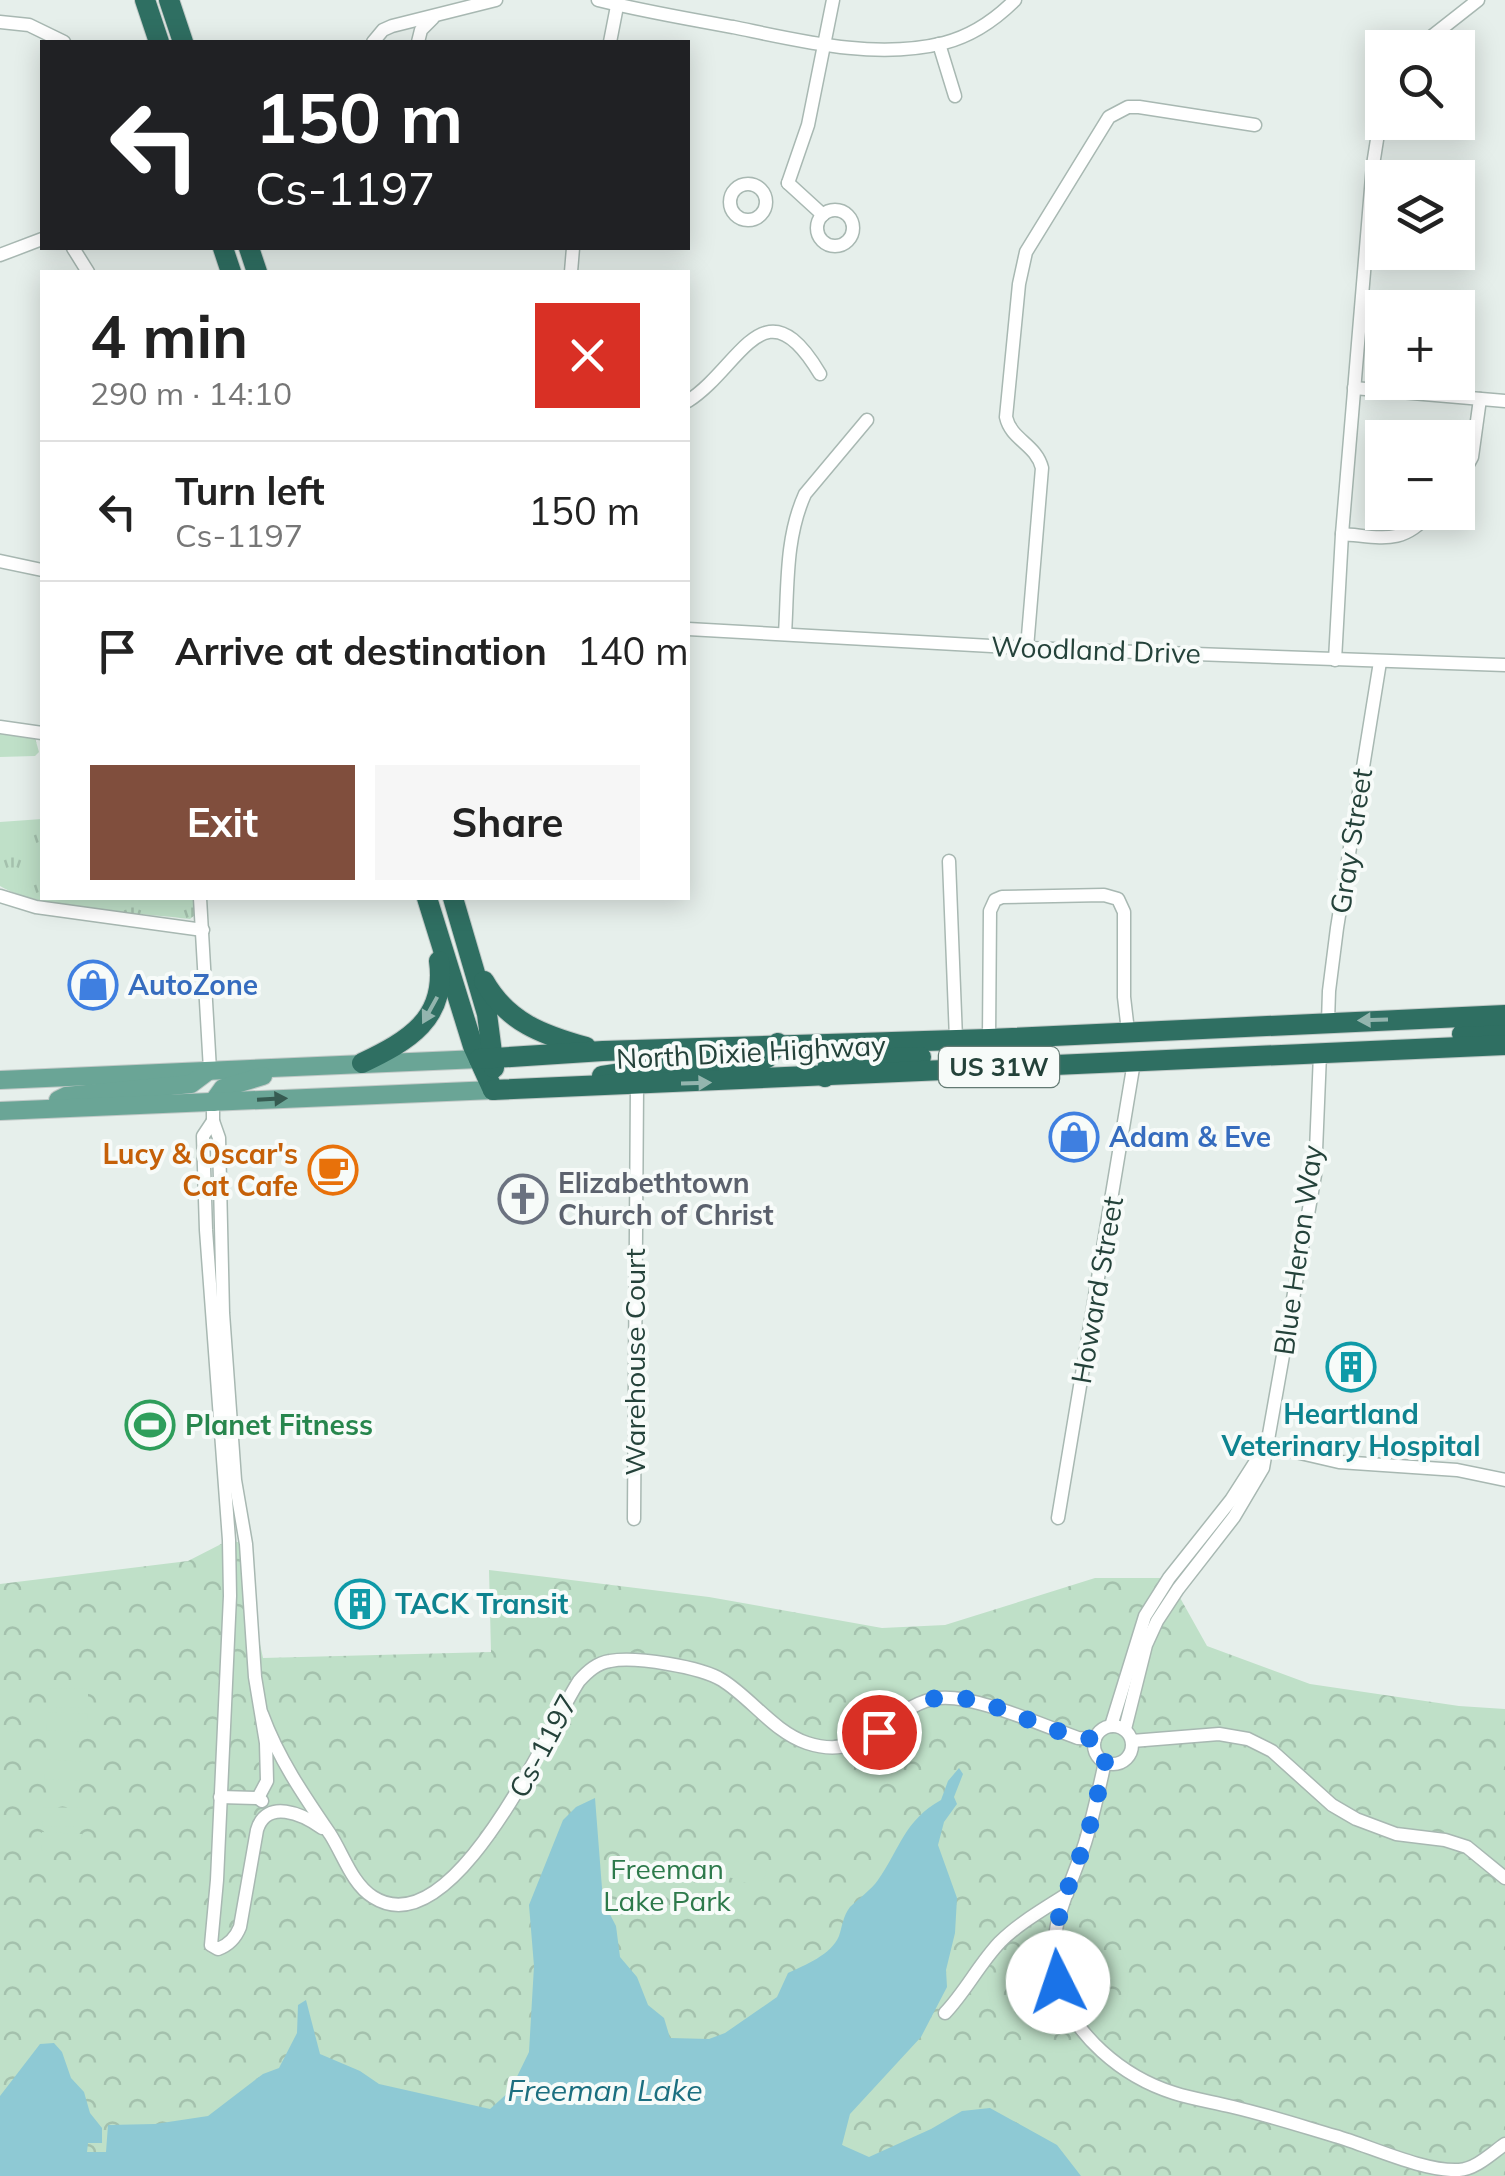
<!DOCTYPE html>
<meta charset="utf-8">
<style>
:root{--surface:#fff;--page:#f6f6f6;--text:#222;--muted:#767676;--line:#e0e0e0;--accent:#804e3d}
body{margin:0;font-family:Mulish,sans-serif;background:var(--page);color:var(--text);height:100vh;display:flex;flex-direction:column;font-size:38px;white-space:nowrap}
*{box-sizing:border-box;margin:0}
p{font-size:32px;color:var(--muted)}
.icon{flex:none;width:55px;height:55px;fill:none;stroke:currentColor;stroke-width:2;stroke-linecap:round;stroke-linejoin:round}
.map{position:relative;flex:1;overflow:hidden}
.side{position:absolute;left:40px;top:270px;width:650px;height:630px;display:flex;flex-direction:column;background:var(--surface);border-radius:0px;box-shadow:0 5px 25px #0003}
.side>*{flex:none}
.top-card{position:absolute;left:40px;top:40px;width:650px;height:210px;border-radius:0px;box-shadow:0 5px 25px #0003;background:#202124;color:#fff;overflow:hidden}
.controls{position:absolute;left:1365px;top:30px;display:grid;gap:20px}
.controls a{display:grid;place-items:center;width:110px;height:110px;border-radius:0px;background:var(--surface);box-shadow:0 5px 25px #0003;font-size:50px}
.pin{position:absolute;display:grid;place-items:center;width:85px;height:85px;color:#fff;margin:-42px;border:5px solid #fff;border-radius:50%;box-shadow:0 2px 10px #0007}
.me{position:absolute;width:110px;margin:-55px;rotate:356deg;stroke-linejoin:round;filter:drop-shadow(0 0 8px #0008)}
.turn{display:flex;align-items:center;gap:35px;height:210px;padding:0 50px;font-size:45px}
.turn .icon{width:130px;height:130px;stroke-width:2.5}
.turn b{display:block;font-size:70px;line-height:85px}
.round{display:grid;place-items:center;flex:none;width:105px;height:105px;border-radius:0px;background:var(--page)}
.head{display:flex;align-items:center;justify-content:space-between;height:170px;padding:0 50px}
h1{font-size:60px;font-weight:700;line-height:75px}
.cta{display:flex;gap:20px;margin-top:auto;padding:20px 50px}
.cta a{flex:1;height:115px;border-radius:0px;background:var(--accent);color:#fff;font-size:40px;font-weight:700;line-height:115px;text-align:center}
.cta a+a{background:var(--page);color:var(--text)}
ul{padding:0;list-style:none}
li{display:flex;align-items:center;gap:30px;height:140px;padding:0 50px;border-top:2px solid var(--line)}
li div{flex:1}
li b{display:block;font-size:38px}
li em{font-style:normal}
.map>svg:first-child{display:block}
.grass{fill:url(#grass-tufts)}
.forest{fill:url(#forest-crowns)}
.garden{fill:#bfe0c8}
.water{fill:#8ec9d4}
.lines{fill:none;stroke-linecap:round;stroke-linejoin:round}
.minor-casing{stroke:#a8b8b2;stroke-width:15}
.major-casing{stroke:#c2cac8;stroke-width:20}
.highway-casing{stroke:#c2cac8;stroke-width:22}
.minor{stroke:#fff;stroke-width:12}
.major{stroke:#6aa596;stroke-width:18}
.highway{stroke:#2f6f62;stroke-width:20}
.oneway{fill:#93b5ae}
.oneway2{fill:#365b51}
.route{stroke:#1a73e8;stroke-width:18;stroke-dasharray:0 32.4}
.labels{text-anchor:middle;stroke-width:8;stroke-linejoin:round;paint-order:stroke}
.shield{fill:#f7fbf9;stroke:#637a73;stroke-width:2.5}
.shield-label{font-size:25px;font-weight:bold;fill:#24423a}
.street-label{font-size:28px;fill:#24423a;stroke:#f7fbf9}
.shop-label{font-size:28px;font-weight:bold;fill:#366cbe;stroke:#f7fbf9;text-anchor:start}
.food-label{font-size:28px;font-weight:bold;fill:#c56008;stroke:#f7fbf9;text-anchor:end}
.worship-label{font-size:28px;font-weight:bold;fill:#5b616d;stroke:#f7fbf9;text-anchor:start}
.culture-label{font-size:28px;font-weight:bold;fill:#0d838f;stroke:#f7fbf9}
.leisure-label{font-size:28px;font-weight:bold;fill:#27864d;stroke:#f7fbf9;text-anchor:start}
.park-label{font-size:28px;fill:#2d7a4b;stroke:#f7fbf9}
.water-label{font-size:30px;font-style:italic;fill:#1c6f80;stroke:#f7fbf9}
</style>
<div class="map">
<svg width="1505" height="2176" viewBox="0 0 1505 2176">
<defs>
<pattern id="grass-tufts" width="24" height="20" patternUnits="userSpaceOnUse" patternTransform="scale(2.5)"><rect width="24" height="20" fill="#bfe0c8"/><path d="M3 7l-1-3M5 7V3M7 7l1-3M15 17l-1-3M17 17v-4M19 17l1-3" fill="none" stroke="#a4c1ad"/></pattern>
<pattern id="forest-crowns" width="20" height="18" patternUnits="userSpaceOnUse" patternTransform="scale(2.5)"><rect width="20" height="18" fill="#bfe0c8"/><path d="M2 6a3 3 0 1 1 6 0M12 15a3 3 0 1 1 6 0" fill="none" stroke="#a4c1ad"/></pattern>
</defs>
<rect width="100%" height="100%" fill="#e6efeb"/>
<!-- grass -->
<g class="grass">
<polygon points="0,730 35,738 39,752 35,756 0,757"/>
<path d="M 42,819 L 42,898 L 193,898 L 195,915 L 190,919 C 143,913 37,909 0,886 L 0,822 Z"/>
</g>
<!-- forest -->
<polygon class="forest" points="229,1540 246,1544 247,1585 263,1658 491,1652 489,1570 709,1597 882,1628 945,1625 1095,1578 1169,1578 1207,1646 1310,1684 1459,1706 1505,1709 1505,2176 0,2176 0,1584 188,1561"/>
<!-- garden -->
<g class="garden">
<polygon points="48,1688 88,1689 88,1708 47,1707"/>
<polygon points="47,1712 88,1714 87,1732 46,1730"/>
<polygon points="45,1759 85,1762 85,1781 44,1779"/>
<polygon points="43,1807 83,1808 83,1827 42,1826"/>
<polygon points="42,1832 82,1834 81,1852 41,1850"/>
<polygon points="735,1860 767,1871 760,1888 729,1877"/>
</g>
<!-- water -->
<path class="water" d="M 959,1768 L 963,1774 L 954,1797 L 957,1804 L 944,1822 L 938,1845 L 957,1898 L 955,1933 L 946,1970 L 947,1987 L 921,2037 L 850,2114 L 842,2145 L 869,2157 L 931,2129 L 962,2111 L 990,2108 L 1057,2145 L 1081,2176 L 0,2176 L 0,2096 L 40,2044 L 54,2043 L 62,2052 L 71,2078 L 84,2092 L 90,2113 L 102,2128 L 102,2143 L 88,2143 L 87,2152 L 106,2152 L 108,2125 L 155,2124 L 208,2116 L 263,2074 L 279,2068 L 297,2033 L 298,2005 L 306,2000 L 320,2054 L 360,2071 L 379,2084 L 490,2109 L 510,2091 L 529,2052 L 534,1966 L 529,1905 L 563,1820 L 576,1807 L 595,1798 L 603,1901 L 616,1926 L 620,1957 L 637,1977 L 648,2005 L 664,2018 L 670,2038 L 709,2039 L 725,2033 L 777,1997 L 788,1973 C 805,1965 831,1955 839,1936 C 842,1927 843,1916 850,1907 C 859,1898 871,1890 878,1880 C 901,1847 904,1821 941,1800 L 948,1781 Z"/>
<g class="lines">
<!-- minor casing -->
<g class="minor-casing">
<g id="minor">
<path d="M 598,0 C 642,11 688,19 733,27 C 801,41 875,60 944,43 C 971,36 996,19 1015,0"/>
<polyline points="0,22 29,25 64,42"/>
<polyline points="373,42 383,30 392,26 496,0"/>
<polyline points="418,42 421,30 433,18"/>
<polyline points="610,42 618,1"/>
<polyline points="939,44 955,96"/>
<polyline points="1417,48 1478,0"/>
<polyline points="788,183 808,125 833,0"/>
<polyline points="788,183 823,215"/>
<circle cx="748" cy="202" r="18"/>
<circle cx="835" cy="228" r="18"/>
<polyline points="73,248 88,272"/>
<polyline points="0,255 42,239"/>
<polyline points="571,272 573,248"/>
<polyline points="1354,388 1505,401"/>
<path d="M 688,401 C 741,367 764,280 820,374"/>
<polyline points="1458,483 1472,457 1480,399"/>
<path d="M 1342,534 C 1382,537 1402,546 1431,512"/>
<polyline points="0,561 42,570"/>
<polyline points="688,629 1027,648 1505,665"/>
<path d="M 785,634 C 788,587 785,538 805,494 L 867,420"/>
<path d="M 1027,648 L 1042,468 C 1036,444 1011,440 1006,417 L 1019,284 L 1026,252 L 1109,117 L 1128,107 L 1139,107 L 1255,125"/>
<polyline points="1335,660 1342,534 1373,165 1382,108"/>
<polyline points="0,727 42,733"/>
<polyline points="949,861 956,1039"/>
<polyline points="0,896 36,907 203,930"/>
<polyline points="200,898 210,1070"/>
<polyline points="1328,1022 1329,991 1337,928 1380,662"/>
<polyline points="989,1039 990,911 995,900 1002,897 1104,895 1118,899 1124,912 1124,997 1128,1031"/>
<polyline points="213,1102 213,1121 219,1138 223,1313 235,1480 246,1544 255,1677 266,1743 267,1781 258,1798"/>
<path d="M 213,1121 L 203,1136 L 206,1230 L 229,1540 L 230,1596 L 217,1880 L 211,1945 L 218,1949 C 229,1945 236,1937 240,1927 L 257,1830 C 266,1798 303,1814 322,1828"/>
<polyline points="1266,1445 1339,1462 1457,1470 1505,1480"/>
<polyline points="1058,1518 1134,1062"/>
<polyline points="634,1519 637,1086"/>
<path d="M 262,1714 C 278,1758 304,1796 330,1834 C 343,1854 352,1884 373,1897 C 454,1949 549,1726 579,1681 C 588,1671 597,1663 610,1661 C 635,1656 701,1667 722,1680 C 751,1698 774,1732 807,1743 C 870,1764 889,1704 939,1698 C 973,1694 1044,1726 1078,1738 L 1095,1739"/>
<circle cx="1113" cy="1745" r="19"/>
<polyline points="1111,1726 1145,1616 1169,1578 1231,1500 1265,1447"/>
<polyline points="1125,1729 1146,1645 1157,1621 1178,1589 1234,1517 1263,1468 1315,1175 1320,1054"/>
<polyline points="1132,1741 1219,1734 1248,1739 1272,1751 1332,1805 1356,1819 1396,1834 1445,1840 1467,1847 1505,1878"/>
<path d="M 1105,1762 C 1099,1789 1093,1817 1085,1843 C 1070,1889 1044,1933 1057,1982 C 1072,2035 1123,2077 1174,2093 C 1193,2099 1213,2102 1233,2107 C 1267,2115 1301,2126 1335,2136 C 1370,2146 1424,2172 1459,2170 C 1476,2169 1492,2153 1505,2144"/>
<polyline points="220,1797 258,1798 262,1801"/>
<path d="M 945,2013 C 966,1991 979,1964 1000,1942 C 1019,1923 1044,1909 1067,1894"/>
</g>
</g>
<!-- major casing -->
<g class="major-casing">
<g id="major">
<polyline points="0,1080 479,1059"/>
<polyline points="58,1100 66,1096 191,1084 207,1072"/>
<polyline points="213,1102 223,1088 263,1076"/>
<polyline points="0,1111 493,1090"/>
</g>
</g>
<!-- highway casing -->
<g class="highway-casing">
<g id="highway">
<polyline points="145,0 159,42"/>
<polyline points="169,0 183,42"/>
<polyline points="223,248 231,272"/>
<polyline points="249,248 257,272"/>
<polyline points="427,898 473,1046 493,1090"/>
<polyline points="453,898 487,1014 494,1068"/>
<path d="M 484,981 C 507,1022 543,1035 586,1047"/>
<polyline points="1462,1034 1505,1031"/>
<polyline points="965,1055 1003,1053 1029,1041"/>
<polyline points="479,1059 603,1051 989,1039 1505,1015"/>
<path d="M 362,1063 C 408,1041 447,1019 439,961"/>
<polyline points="602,1076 661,1067 756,1062 767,1058 778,1043"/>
<polyline points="825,1077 828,1066 838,1060 921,1057"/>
<polyline points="493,1090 1505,1045"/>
</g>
</g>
<!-- minor -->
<use href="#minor" class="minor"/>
<!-- major -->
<use href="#major" class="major"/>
<!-- highway -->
<use href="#highway" class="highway"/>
</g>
<!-- one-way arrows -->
<defs><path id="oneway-solid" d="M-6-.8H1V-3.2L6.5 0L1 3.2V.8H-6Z" transform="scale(2.5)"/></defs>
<g class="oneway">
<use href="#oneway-solid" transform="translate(430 1010) rotate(119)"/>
<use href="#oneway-solid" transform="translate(1373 1020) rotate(178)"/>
<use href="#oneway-solid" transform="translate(696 1083) rotate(-2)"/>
</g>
<use class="oneway2" href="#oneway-solid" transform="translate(272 1099) rotate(-3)"/>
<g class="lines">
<!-- route -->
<path class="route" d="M 879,1732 C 894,1722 909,1708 926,1701 C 974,1682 1044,1737 1095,1739 L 1096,1753 L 1105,1762 C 1099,1788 1094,1814 1086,1839 C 1070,1887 1045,1931 1058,1982"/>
</g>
<!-- icons -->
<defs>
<g id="shop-ring" transform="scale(2.5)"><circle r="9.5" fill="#f7fbf9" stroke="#3f7fe0" stroke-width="1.5"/><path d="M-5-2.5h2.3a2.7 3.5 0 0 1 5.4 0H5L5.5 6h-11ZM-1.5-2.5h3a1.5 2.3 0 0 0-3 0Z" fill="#3f7fe0"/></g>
<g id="cafe-ring" transform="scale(2.5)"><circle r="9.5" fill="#f7fbf9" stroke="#e8710a" stroke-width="1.5"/><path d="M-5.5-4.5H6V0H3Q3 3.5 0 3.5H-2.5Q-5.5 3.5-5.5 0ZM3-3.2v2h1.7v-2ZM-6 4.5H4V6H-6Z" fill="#e8710a"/></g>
<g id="church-ring" transform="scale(2.5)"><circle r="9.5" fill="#f7fbf9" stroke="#6b7280" stroke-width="1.5"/><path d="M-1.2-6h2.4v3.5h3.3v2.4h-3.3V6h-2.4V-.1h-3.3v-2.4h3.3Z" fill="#6b7280"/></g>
<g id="building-ring" transform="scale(2.5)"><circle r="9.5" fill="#f7fbf9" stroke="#0f9aa8" stroke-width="1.5"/><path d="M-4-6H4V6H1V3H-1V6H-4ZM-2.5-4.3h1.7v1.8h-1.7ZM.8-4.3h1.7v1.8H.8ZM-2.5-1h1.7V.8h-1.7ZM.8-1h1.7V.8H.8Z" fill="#0f9aa8"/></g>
<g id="stadium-ring" transform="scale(2.5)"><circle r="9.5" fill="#f7fbf9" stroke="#2e9e5b" stroke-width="1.5"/><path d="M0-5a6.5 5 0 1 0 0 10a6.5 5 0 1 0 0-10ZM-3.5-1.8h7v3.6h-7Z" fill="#2e9e5b"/></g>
</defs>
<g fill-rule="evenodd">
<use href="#shop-ring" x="93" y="985"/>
<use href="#shop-ring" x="1074" y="1137"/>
<use href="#cafe-ring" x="333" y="1170"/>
<use href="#church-ring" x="523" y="1199"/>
<use href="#building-ring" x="1351" y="1367"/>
<use href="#stadium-ring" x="150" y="1425"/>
<use href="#building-ring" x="360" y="1604"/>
</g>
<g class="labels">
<!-- shield labels -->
<rect class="shield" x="939" y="1047" width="120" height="40" rx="8"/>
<g class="shield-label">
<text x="999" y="1076">US 31W</text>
</g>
<!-- street labels -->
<g class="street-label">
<text transform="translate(1096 650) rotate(2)" y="10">Woodland Drive</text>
<text transform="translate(1351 841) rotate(-81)" y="10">Gray Street</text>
<text transform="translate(751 1052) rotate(-3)" y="10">North Dixie Highway</text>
<text transform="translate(1298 1250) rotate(-82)" y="10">Blue Heron Way</text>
<text transform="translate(1097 1290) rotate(-80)" y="10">Howard Street</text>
<text transform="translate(635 1362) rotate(-90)" y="10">Warehouse Court</text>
<text transform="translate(543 1746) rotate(-62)" y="10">Cs-1197</text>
</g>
<!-- shop labels -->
<g class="shop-label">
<text x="128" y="995">AutoZone</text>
<text x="1109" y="1147">Adam &amp; Eve</text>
</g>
<!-- food labels -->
<g class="food-label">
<text x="298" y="1164">Lucy &amp; Oscar's<tspan x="298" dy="32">Cat Cafe</tspan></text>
</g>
<!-- worship labels -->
<g class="worship-label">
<text x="558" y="1193">Elizabethtown<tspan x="558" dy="32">Church of Christ</tspan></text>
</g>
<!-- culture labels -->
<g class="culture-label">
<text x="1351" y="1424">Heartland<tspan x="1351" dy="32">Veterinary Hospital</tspan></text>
<text x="395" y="1614" text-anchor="start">TACK Transit</text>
</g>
<!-- leisure labels -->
<g class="leisure-label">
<text x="185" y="1435">Planet Fitness</text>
</g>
<!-- park labels -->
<g class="park-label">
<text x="667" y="1879">Freeman<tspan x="667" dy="32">Lake Park</tspan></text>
</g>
<!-- water labels -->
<g class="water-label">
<text x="605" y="2101">Freeman Lake</text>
</g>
</g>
</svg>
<div class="controls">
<a><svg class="icon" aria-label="search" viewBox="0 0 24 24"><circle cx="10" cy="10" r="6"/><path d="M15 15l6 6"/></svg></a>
<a><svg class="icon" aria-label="layers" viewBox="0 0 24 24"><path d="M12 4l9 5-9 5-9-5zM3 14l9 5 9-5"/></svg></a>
<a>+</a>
<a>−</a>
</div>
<div class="pin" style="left:879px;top:1732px;background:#d93025"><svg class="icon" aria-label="arrive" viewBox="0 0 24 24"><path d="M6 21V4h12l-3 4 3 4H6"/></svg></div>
<svg class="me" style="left:1058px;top:1982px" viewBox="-20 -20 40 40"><circle r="19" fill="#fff"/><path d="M0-13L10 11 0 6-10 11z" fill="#1a73e8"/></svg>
<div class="top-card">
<div class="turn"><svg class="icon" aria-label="left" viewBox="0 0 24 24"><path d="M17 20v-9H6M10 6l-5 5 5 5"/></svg><div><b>150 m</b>Cs-1197</div></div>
</div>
<section class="side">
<div class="head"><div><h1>4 min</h1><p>290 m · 14:10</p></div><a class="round" style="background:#d93025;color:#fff"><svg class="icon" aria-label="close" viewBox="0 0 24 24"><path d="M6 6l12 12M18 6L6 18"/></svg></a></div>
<ul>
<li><svg class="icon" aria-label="left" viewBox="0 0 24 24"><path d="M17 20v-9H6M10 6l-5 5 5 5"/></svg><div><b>Turn left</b><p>Cs-1197</p></div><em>150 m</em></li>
<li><svg class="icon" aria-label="arrive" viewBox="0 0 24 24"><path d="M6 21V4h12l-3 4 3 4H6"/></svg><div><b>Arrive at destination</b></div><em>140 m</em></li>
</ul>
<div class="cta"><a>Exit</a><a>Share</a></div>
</section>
</div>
